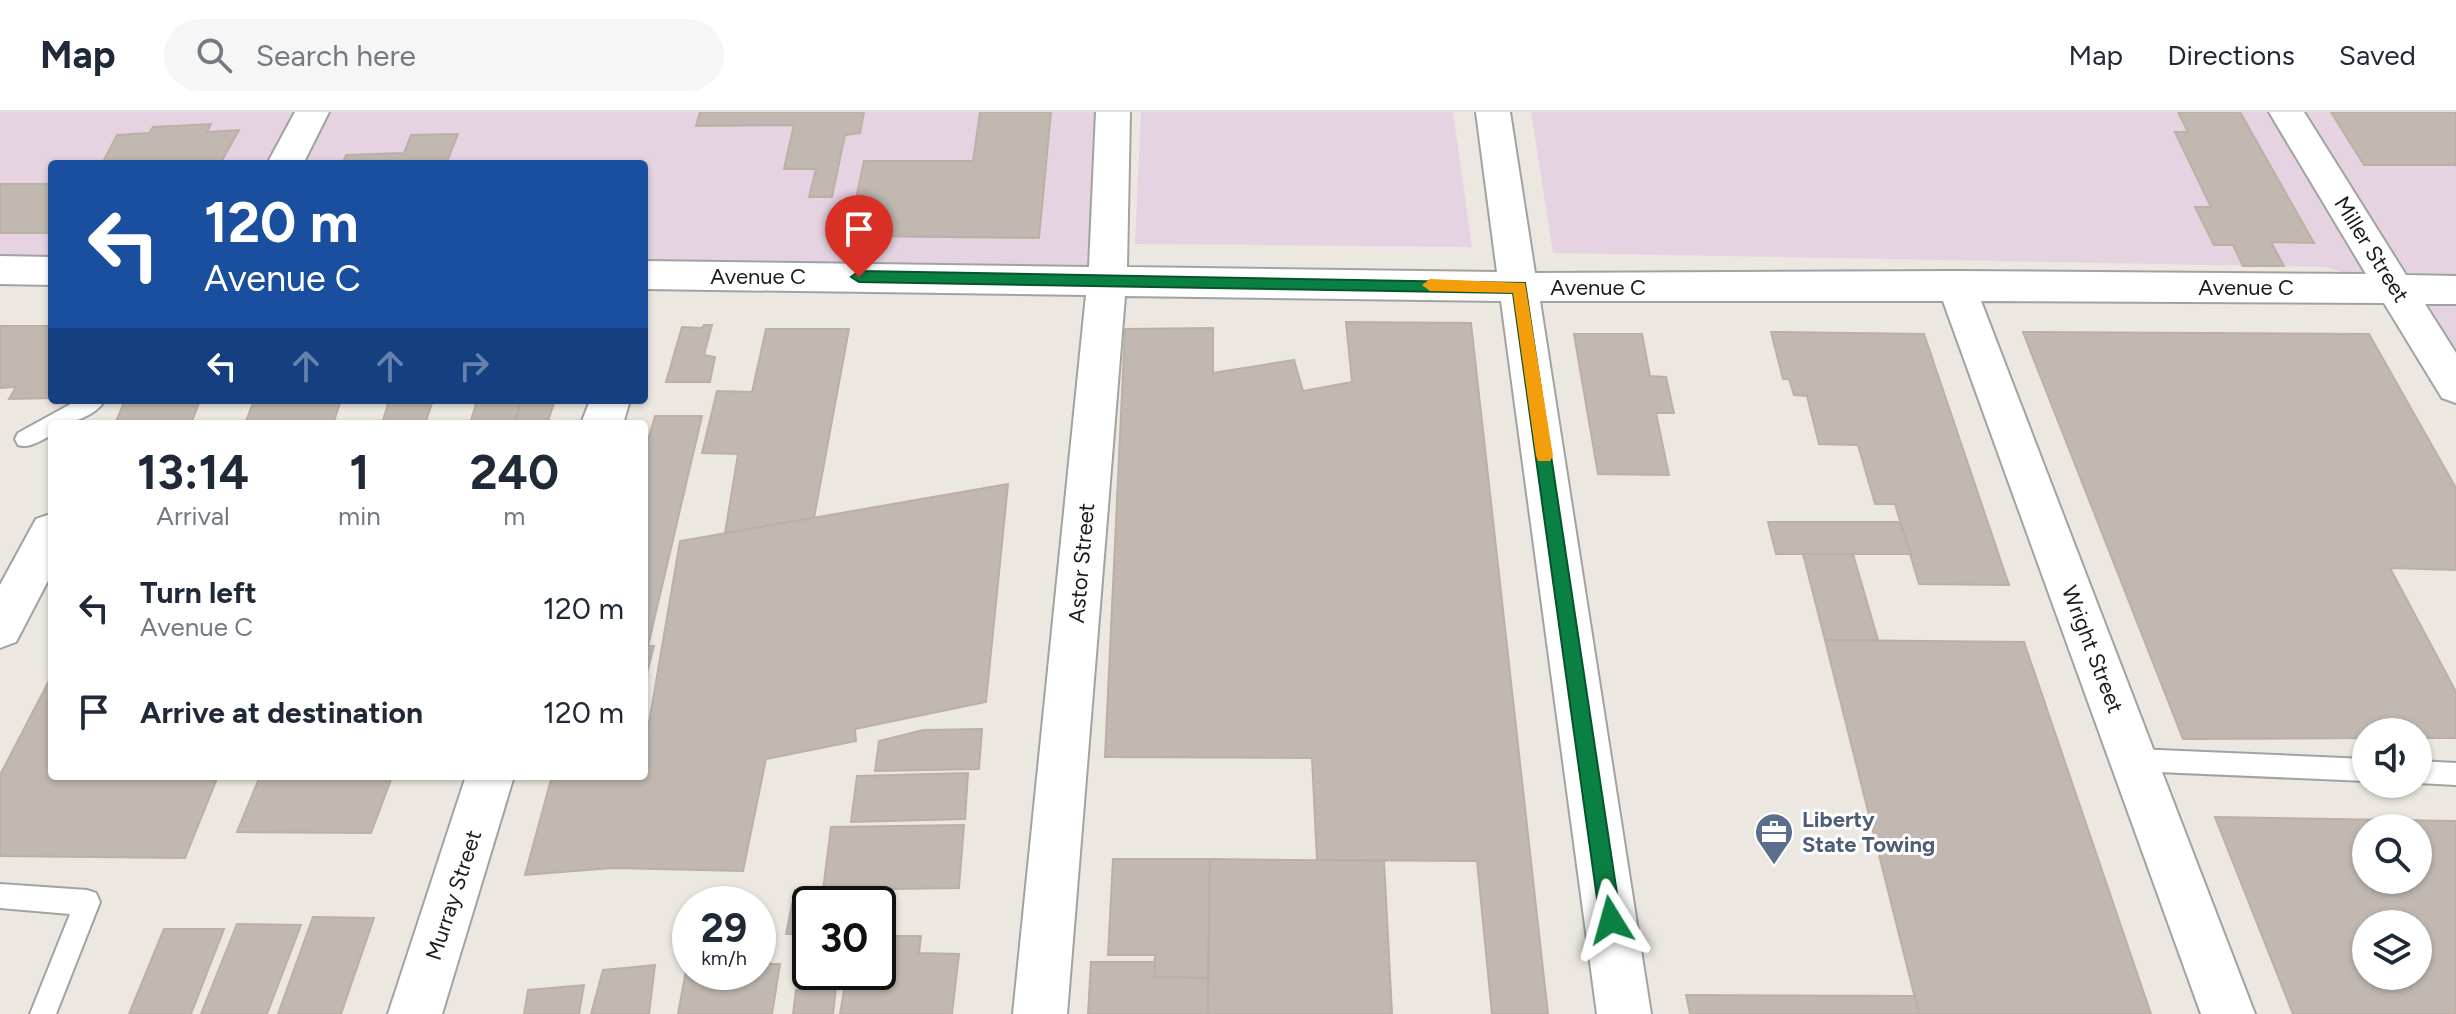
<!DOCTYPE html>
<style>
:root{--surface:#fff;--page:#f6f6f7;--text:#1f2937;--muted:#747a83;--line:#e0e1e3}
body{margin:0;font-family:Figtree,sans-serif;background:var(--page);color:var(--text);height:100vh;display:flex;flex-direction:column;font-size:30px;white-space:nowrap}
*{box-sizing:border-box;margin:0}
p{font-size:26px;color:var(--muted)}
.icon{flex:none;width:44px;height:44px;fill:none;stroke:currentColor;stroke-width:2;stroke-linecap:round;stroke-linejoin:round}
.map{position:relative;flex:1;overflow:hidden}
.details{position:absolute;left:48px;top:308px;width:600px;height:360px;display:flex;flex-direction:column;background:var(--surface);border-radius:8px;box-shadow:0 2px 6px #0004}
.details>*{flex:none}
.guide{position:absolute;left:48px;top:48px;width:600px;height:244px;border-radius:8px;box-shadow:0 2px 6px #0004;background:#1a4fa0;color:#fff;overflow:hidden}
.buttons{position:absolute;left:2352px;top:606px;display:grid;gap:16px}
.buttons a{display:grid;place-items:center;width:80px;height:80px;border-radius:50%;background:var(--surface);box-shadow:0 2px 6px #0004;font-size:40px}
.speed{position:absolute;left:672px;top:774px;display:flex;gap:16px;font-size:40px;font-weight:700;text-align:center}
.speed>*{display:grid;place-content:center;width:104px;height:104px;border-radius:50%;background:var(--surface);box-shadow:0 2px 6px #0004;line-height:1}
.speed small{font-size:20px;font-weight:400}
.speed .limit{border:4px solid #111;border-radius:12px;background:#fff;color:#111}
.pin{position:absolute;display:grid;place-items:center;width:68px;height:68px;color:#fff;margin:-82px -34px;border-radius:50% 50% 50% 0;rotate:-45deg;box-shadow:0 0 8px #0007}
.pin .icon{rotate:45deg}
.me{position:absolute;width:88px;margin:-44px;rotate:352deg;stroke-linejoin:round;filter:drop-shadow(0 0 6px #0008)}
.turn{display:flex;align-items:center;gap:28px;height:168px;padding:0 24px;font-size:36px}
.turn .icon{width:104px;height:104px;stroke-width:2.5}
.turn b{display:block;font-size:56px;line-height:68px}
.lanes{display:flex;align-items:center;height:76px;padding:0 24px;background:#0003;justify-content:center;gap:40px;direction:ltr}
.lanes .off{opacity:.35}
.eta{display:flex;justify-content:space-evenly;align-items:center;height:136px;text-align:center}
.eta b{font-size:48px;font-weight:700;line-height:56px}
ul{padding:0;list-style:none}
li{display:flex;align-items:center;gap:24px;height:104px;padding:0 24px}
li div{flex:1}
li b{display:block;font-size:30px}
li em{font-style:normal}
header{display:flex;align-items:center;gap:48px;box-sizing:border-box;height:112px;padding:0 40px;background:var(--surface);border-bottom:2px solid var(--line)}
header strong{font-size:38px}
nav{display:flex;gap:44px;margin-inline-start:auto;font-size:28px}
.search{width:560px;height:72px;background:var(--page);display:flex;align-items:center;gap:20px;box-sizing:border-box;padding:0 28px;border-radius:44px;color:var(--muted);font-size:30px}
.map>svg:first-child{display:block}
.industrial{fill:#e5d3e2}
.building{fill:#c0b8b1;stroke:#bdafa4;stroke-width:2;fill-rule:evenodd}
.lines{fill:none;stroke-linecap:round;stroke-linejoin:round}
.service-casing{stroke:#a2a2a2;stroke-width:4}
.minor-casing{stroke:#a2a2a2;stroke-width:4}
.service{fill:#fff;fill-rule:evenodd}
.minor{fill:#fff;fill-rule:evenodd}
.route{fill:#0b8043;stroke:#07532c;stroke-width:2}
.slow{fill:#f59e0b}
.labels{text-anchor:middle;stroke-width:6;stroke-linejoin:round;paint-order:stroke}
.street-label{font-size:22px;fill:#1b1b1b;stroke:#fff}
.service-label{font-size:22px;font-weight:bold;fill:#4e5e75;stroke:#fff;text-anchor:start}
</style>
<header>
<strong>Map</strong>
<div class="search"><svg class="icon" aria-label="search" viewBox="0 0 24 24"><circle cx="10" cy="10" r="6"/><path d="M15 15l6 6"/></svg>Search here</div>
<nav><a>Map</a><a>Directions</a><a>Saved</a></nav>
</header>
<div class="map">
<svg width="2456" height="902" viewBox="0 0 2456 902">
<rect width="100%" height="100%" fill="#ece8e1"/>
<!-- industrial -->
<g class="industrial">
<polygon points="0,0 1114,0 1106,167 644,163 644,52 52,52 52,159 0,158"/>
<polygon points="1141,0 1453,0 1472,135 1135,132"/>
<polygon points="1531,0 2456,0 2456,275 2396,176 2325,155 1553,141"/>
</g>
<!-- building -->
<g class="building">
<polygon points="700,0 864,0 860,21 845,23 832,85 809,85 816,57 784,57 794,13 696,14"/>
<polygon points="980,0 1051,0 1039,126 848,124 864,49 973,49"/>
<polygon points="2178,0 2240,0 2314,131 2271,130 2284,154 2243,154 2233,133 2214,133 2195,95 2211,95 2175,20 2188,20"/>
<polygon points="2331,0 2456,0 2456,53 2364,53"/>
<polygon points="211,12 207,20 239,18 220,52 102,52 117,23 149,21 153,15"/>
<polygon points="458,22 446,52 342,52 346,43 404,41 411,23"/>
<rect x="0" y="72" width="52" height="49"/>
<polygon points="1346,210 1471,211 1548,902 1492,902 1477,749 1317,748 1312,646 1105,645 1125,217 1213,216 1213,261 1294,248 1303,279 1352,270"/>
<polygon points="704,213 712,213 704,243 715,245 710,270 666,270 682,215 702,216"/>
<polygon points="0,214 52,214 52,286 9,287 16,275 0,276"/>
<polygon points="766,217 849,217 814,406 725,421 738,342 702,341 717,279 752,280"/>
<polygon points="1771,220 1924,222 2009,473 1919,472 1895,392 1875,392 1858,333 1819,332 1807,284 1794,283 1789,267 1783,267"/>
<polygon points="2023,220 2369,222 2456,376 2456,458 2390,456 2456,580 2456,626 2418,626 2418,620 2366,620 2366,626 2183,627"/>
<polygon points="1574,222 1642,222 1650,264 1666,265 1674,301 1656,301 1669,363 1598,362"/>
<polygon points="125,288 200,288 191,312 115,312"/>
<polygon points="254,288 341,288 333,312 245,312"/>
<polygon points="389,288 433,288 425,312 382,312"/>
<polygon points="477,288 521,288 515,312 470,312"/>
<polygon points="521,288 555,288 547,312 515,312"/>
<polygon points="655,304 702,304 648,534 654,534 644,572 644,343"/>
<polygon points="1008,372 986,590 855,617 856,629 766,647 743,759 613,756 525,763 552,664 644,664 644,640 680,429"/>
<polygon points="1768,410 1900,410 1911,442 1776,442"/>
<polygon points="1803,442 1853,442 1878,528 1825,528"/>
<polygon points="1825,528 2024,530 2151,902 1919,902"/>
<polygon points="52,563 52,664 218,664 185,746 0,744 0,663"/>
<polygon points="982,617 979,657 875,659 879,629 923,618"/>
<polygon points="968,661 965,707 851,710 857,664"/>
<polygon points="260,664 335,664 392,665 371,721 237,720"/>
<path d="M 2215,705 L 2456,709 L 2456,902 L 2293,902 ZM 2366,716 L 2418,716 L 2418,768 L 2366,768 ZM 2366,812 L 2418,812 L 2418,864 L 2366,864 Z"/>
<polygon points="964,713 959,776 823,778 831,715"/>
<polygon points="1113,747 1210,747 1208,866 1154,865 1155,843 1108,843"/>
<polygon points="1210,747 1384,749 1392,902 1208,902"/>
<polygon points="795,778 853,781 851,792 810,792 810,822 786,822"/>
<polygon points="313,805 374,806 341,902 278,902"/>
<polygon points="237,812 301,813 267,902 201,902"/>
<polygon points="164,817 224,817 191,902 129,902"/>
<polygon points="878,824 921,824 919,841 959,842 952,902 840,902 847,860 878,860"/>
<polygon points="1091,850 1155,850 1154,865 1208,866 1208,902 1088,902"/>
<polygon points="758,852 780,852 772,902 678,902 687,853 690,853 690,860 758,860"/>
<polygon points="655,853 649,902 591,902 603,858"/>
<polygon points="837,867 833,902 793,902 796,878 818,877 819,868"/>
<polygon points="584,873 579,902 524,902 528,878"/>
<polygon points="1686,883 1915,884 1919,902 1690,902"/>
</g>
<g class="lines">
<!-- service casing -->
<g class="service-casing">
<g id="service">
<path d="M 78,288 L 105,288 C 95,305 70,312 52,312 L 52,323 C 41,328 30,337 18,333 L 15,327 L 18,321 Z"/>
<polygon points="2135,637 2366,647 2366,669 2135,659 2127,656 2123,648 2127,640"/>
<polygon points="2418,649 2456,651 2456,673 2418,671"/>
<polygon points="0,772 87,778 96,781 100,790 56,902 30,902 70,802 0,796"/>
</g>
</g>
<!-- minor casing -->
<g class="minor-casing">
<g id="minor">
<polygon points="295,0 329,0 303,52 267,52"/>
<polygon points="1096,0 1130,0 1127,155 1497,160 1476,0 1510,0 1535,161 1956,159 2366,162 2269,0 2304,0 2406,163 2456,164 2456,192 2425,192 2456,241 2456,291 2442,286 2384,191 1981,189 2255,902 2201,902 1943,189 1540,189 1651,902 1597,902 1501,189 1125,184 1067,902 1013,902 1086,183 644,177 644,149 1089,155"/>
<polygon points="0,144 52,145 52,173 0,172"/>
<polygon points="590,288 630,288 623,312 581,312"/>
<polygon points="51,402 52,461 16,530 0,536 0,473 36,407"/>
<polygon points="466,664 514,664 442,902 388,902"/>
</g>
</g>
<!-- service -->
<use href="#service" class="service"/>
<!-- minor -->
<use href="#minor" class="minor"/>
</g>
<!-- route -->
<polygon class="route" points="859,159 1525,171 1621,808 1618,815 1611,818 1603,815 1600,808 1513,181 859,170 851,165"/>
<!-- slow -->
<polygon class="slow" points="1430,167 1525,171 1553,344 1550,349 1538,349 1536,344 1513,181 1430,179 1422,173"/>
<!-- icons -->
<defs>
<g id="office-pin" transform="scale(2)"><path d="M0 17L-7.5 6A9.5 9.5 0 1 1 7.5 6Z" fill="#5c6f8a" stroke="#fff"/><path d="M-6-3h4V-5.5h4V-3h4V5H-6ZM-1-4.5V-3h2v-1.5ZM-6 0V1H6V0Z" fill="#fff"/></g>
</defs>
<g fill-rule="evenodd">
<use href="#office-pin" x="1774" y="720"/>
</g>
<g class="labels">
<!-- street labels -->
<g class="street-label">
<text transform="translate(2372 137) rotate(58)" y="8">Miller Street</text>
<text x="758" y="172">Avenue C</text>
<text x="1598" y="183">Avenue C</text>
<text x="2246" y="183">Avenue C</text>
<text transform="translate(1081 451) rotate(-85)" y="8">Astor Street</text>
<text transform="translate(2093 537) rotate(69)" y="8">Wright Street</text>
<text transform="translate(453 783) rotate(-72)" y="8">Murray Street</text>
</g>
<!-- service labels -->
<g class="service-label">
<text x="1802" y="715">Liberty<tspan x="1802" dy="25">State Towing</tspan></text>
</g>
</g>
</svg>
<div class="buttons">
<a><svg class="icon" aria-label="sound" viewBox="0 0 24 24"><path d="M4 9h4l5-4v14l-5-4H4zM17 9q2 3 0 6"/></svg></a>
<a><svg class="icon" aria-label="search" viewBox="0 0 24 24"><circle cx="10" cy="10" r="6"/><path d="M15 15l6 6"/></svg></a>
<a><svg class="icon" aria-label="layers" viewBox="0 0 24 24"><path d="M12 4l9 5-9 5-9-5zM3 14l9 5 9-5"/></svg></a>
</div>
<div class="speed"><div>29<small>km/h</small></div><div class="limit">30</div></div>
<div class="pin" style="left:859px;top:165px;background:#d93025"><svg class="icon" aria-label="arrive" viewBox="0 0 24 24"><path d="M6 21V4h12l-3 4 3 4H6"/></svg></div>
<svg class="me" style="left:1611px;top:808px" viewBox="-20 -20 40 40"><path d="M0-17L14 15 0 8-14 15z" fill="#0b8043" stroke="#fff" stroke-width="4"/></svg>
<div class="guide">
<div class="turn"><svg class="icon" aria-label="left" viewBox="0 0 24 24"><path d="M17 20v-9H6M10 6l-5 5 5 5"/></svg><div><b>120 m</b>Avenue C</div></div>
<div class="lanes"><svg class="icon" aria-label="left" viewBox="0 0 24 24"><path d="M17 20v-9H6M10 6l-5 5 5 5"/></svg><svg class="icon off" aria-label="ahead" viewBox="0 0 24 24"><path d="M12 20V5M6 11l6-6 6 6"/></svg><svg class="icon off" aria-label="ahead" viewBox="0 0 24 24"><path d="M12 20V5M6 11l6-6 6 6"/></svg><svg class="icon off" aria-label="right" viewBox="0 0 24 24"><path d="M7 20v-9h11M14 6l5 5-5 5"/></svg></div>
</div>
<section class="details">
<div class="eta">
<div><b>13:14</b><p>Arrival</p></div>
<div><b>1</b><p>min</p></div>
<div><b>240</b><p>m</p></div>
</div>
<ul>
<li><svg class="icon" aria-label="left" viewBox="0 0 24 24"><path d="M17 20v-9H6M10 6l-5 5 5 5"/></svg><div><b>Turn left</b><p>Avenue C</p></div><em>120 m</em></li>
<li><svg class="icon" aria-label="arrive" viewBox="0 0 24 24"><path d="M6 21V4h12l-3 4 3 4H6"/></svg><div><b>Arrive at destination</b></div><em>120 m</em></li>
</ul>
</section>
</div>
